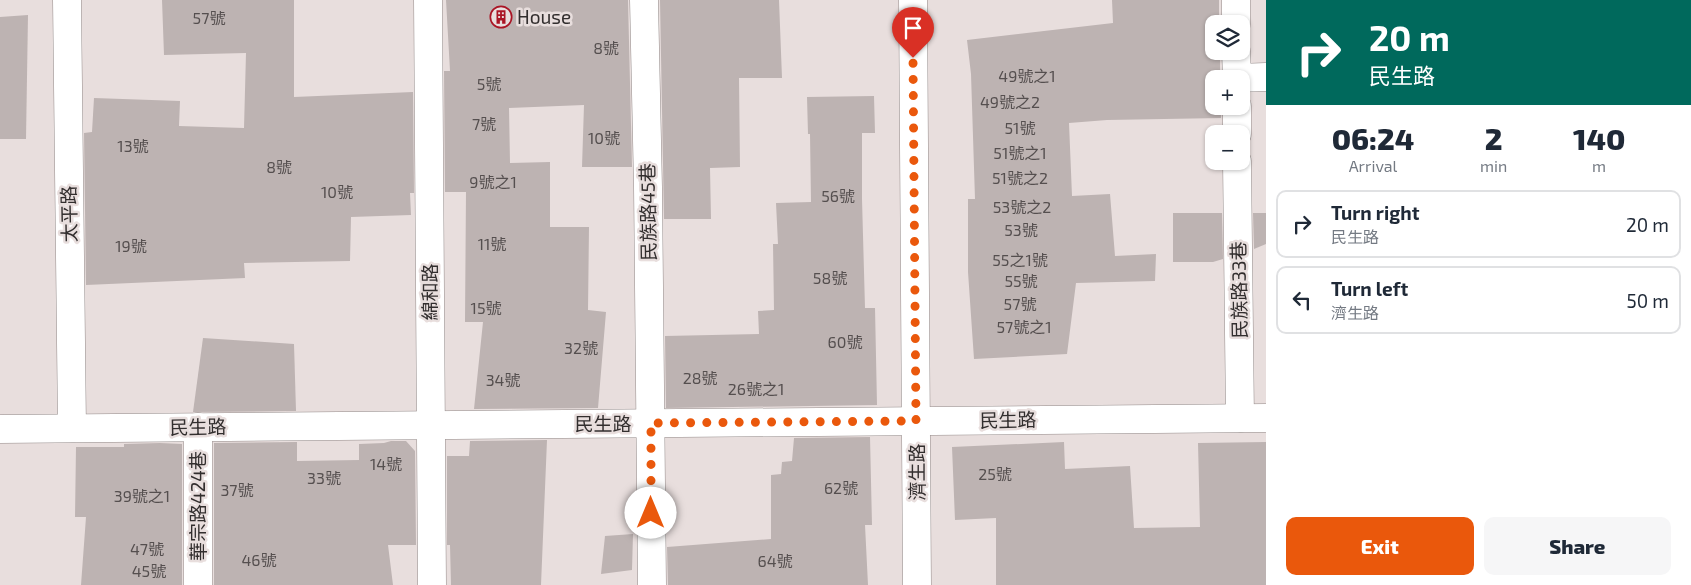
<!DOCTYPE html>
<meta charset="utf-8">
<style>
:root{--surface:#fff;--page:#f6f6f7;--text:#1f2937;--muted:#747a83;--line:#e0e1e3;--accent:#ea580c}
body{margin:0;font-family:"Exo 2","Noto Sans TC",sans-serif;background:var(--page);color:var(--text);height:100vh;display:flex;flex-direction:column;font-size:19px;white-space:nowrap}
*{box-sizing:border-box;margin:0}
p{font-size:16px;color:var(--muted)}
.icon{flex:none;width:28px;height:28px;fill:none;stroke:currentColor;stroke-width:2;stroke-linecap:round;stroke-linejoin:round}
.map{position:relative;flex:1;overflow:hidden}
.drawer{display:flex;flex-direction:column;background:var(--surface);width:425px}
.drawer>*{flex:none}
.guide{background:#00695c;color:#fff;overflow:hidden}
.buttons{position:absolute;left:1205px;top:15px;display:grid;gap:10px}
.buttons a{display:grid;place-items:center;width:45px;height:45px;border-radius:10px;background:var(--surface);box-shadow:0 1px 4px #0004;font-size:25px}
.pin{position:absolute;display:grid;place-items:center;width:42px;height:42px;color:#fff;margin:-51px -21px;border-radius:50% 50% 50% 0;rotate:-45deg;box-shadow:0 0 5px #0007}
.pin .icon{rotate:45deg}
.me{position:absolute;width:55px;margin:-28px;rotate:0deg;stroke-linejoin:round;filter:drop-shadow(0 0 4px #0008)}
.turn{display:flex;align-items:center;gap:18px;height:105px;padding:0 20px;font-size:22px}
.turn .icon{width:65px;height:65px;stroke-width:2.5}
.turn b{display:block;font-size:35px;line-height:42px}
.eta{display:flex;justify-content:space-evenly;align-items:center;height:85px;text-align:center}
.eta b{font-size:30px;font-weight:800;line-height:35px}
.action{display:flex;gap:10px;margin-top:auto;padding:10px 20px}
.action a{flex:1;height:58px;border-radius:10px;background:var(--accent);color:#fff;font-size:20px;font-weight:800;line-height:58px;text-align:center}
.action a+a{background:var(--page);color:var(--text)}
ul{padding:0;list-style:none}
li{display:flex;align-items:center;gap:15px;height:68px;margin:0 10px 8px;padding:0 10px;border:2px solid var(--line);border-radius:10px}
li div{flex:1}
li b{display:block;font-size:19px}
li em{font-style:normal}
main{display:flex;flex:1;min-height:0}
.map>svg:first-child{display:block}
.building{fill:#bdb3b2}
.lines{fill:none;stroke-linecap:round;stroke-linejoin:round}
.minor-casing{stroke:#938a89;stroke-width:29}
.minor{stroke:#fff;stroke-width:28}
.route{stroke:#ea580c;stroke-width:9;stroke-dasharray:0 16.2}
.labels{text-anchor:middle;stroke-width:5;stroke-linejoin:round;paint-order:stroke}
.number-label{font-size:16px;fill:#554f4f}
.poi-label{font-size:19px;fill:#322e2e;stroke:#e8dedd;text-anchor:start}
.street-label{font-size:19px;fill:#322e2e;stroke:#e8dedd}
</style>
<main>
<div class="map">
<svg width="1266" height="585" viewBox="0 0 1266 585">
<rect width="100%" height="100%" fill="#e8dedd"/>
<!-- building -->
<g class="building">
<polygon points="162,0 294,0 294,97 413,92 414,193 410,193 411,215 351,217 350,261 244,263 245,278 86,285 84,133 92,132 94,98 180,101 179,126 244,128 246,53 164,55"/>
<polygon points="446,0 628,0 632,167 582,167 584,105 509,108 510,163 550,162 550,227 589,227 588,310 606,312 598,408 474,409 483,322 465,322 466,192 445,192 444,71 450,71"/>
<polygon points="660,0 779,0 782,78 739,78 740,167 710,168 711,219 664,219"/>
<polygon points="1112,0 1219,0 1219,24 1214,24 1214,51 1220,51 1220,79 1214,79 1214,106 1221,106 1221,118 1107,120 1069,123 1072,196 1110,194 1115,256 1156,254 1155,281 1076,283 1067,354 974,359 968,272 968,199 975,199 971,74 967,40 1113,23"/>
<polygon points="28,15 26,139 0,139 0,17"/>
<polygon points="874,96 875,133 862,133 862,199 865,308 875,308 877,405 666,408 665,336 759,334 758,311 774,310 773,244 778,244 776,203 811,202 810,134 808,134 807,97"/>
<polygon points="1173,213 1222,213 1223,259 1213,262 1173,262"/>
<polygon points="1253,213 1266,213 1266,244 1254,249"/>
<polygon points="203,338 294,344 296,411 193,412"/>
<polygon points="870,437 872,525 865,525 868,585 668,585 667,547 771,539 771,475 781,474 782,462 792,461 794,438"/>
<polygon points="547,440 541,585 451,585 450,545 447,545 447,456 469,456 470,441"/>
<polygon points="391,441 406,441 415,451 416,545 388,545 393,585 214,585 214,443 297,442 297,461 359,460 359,444 384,443"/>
<polygon points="1064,442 1065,469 1130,466 1134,528 1200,527 1198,443 1266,442 1266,585 996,585 996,518 955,520 952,447"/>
<polygon points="160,443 182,444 182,585 81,585 86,517 75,517 76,447 124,447 124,444"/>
<polygon points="633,534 632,570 601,574 605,536"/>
</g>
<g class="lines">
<!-- minor casing -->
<g class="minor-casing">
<g id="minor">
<polyline points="67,0 72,428"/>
<polyline points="428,0 432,585"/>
<polyline points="644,0 648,187 652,585"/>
<polyline points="913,0 917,585"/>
<polyline points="1236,0 1236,24"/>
<polyline points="1236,51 1237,79"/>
<polyline points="1237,78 1266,77"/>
<polyline points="1237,106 1237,134"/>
<polyline points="1237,161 1240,418"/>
<polyline points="0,429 1266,418"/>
<polyline points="198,585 198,427"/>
</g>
</g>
<!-- minor -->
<use href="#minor" class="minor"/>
</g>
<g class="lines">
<!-- route -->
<polyline class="route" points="651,513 651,423 916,421 913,58"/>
</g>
<!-- icons -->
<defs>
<g id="building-ring" transform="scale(1.125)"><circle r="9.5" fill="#e8dedd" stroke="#aa1525" stroke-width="1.5"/><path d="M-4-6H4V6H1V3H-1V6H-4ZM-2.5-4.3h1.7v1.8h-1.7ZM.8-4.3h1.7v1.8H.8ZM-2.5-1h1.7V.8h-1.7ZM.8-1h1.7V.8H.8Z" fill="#aa1525"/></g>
</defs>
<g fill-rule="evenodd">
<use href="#building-ring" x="501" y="17"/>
</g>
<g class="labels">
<!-- number labels -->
<g class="number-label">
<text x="209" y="24">57號</text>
<text x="606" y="54">8號</text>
<text x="1027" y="82">49號之1</text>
<text x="489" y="90">5號</text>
<text x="1010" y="108">49號之2</text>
<text x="484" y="130">7號</text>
<text x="1020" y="134">51號</text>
<text x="604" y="144">10號</text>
<text x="133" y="152">13號</text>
<text x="1020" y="159">51號之1</text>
<text x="279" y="173">8號</text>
<text x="1020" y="184">51號之2</text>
<text x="493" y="188">9號之1</text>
<text x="337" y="198">10號</text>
<text x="838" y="202">56號</text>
<text x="1022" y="213">53號之2</text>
<text x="1021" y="236">53號</text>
<text x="492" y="250">11號</text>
<text x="131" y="252">19號</text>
<text x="1020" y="266">55之1號</text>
<text x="830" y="284">58號</text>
<text x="1021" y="287">55號</text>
<text x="1020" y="310">57號</text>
<text x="486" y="314">15號</text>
<text x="1024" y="333">57號之1</text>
<text x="845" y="348">60號</text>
<text x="581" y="354">32號</text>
<text x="700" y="384">28號</text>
<text x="503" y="386">34號</text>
<text x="756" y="395">26號之1</text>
<text x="386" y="470">14號</text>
<text x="995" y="480">25號</text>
<text x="324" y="484">33號</text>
<text x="841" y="494">62號</text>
<text x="237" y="496">37號</text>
<text x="142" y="502">39號之1</text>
<text x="147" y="555">47號</text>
<text x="259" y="566">46號</text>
<text x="775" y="567">64號</text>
<text x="149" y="577">45號</text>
</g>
<!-- poi labels -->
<g class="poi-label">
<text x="517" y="24">House</text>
</g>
<!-- street labels -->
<g class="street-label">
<text transform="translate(648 212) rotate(-91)" y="7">民族路45巷</text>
<text transform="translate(69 214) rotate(-91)" y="7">太平路</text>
<text transform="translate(1239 290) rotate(-91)" y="7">民族路33巷</text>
<text transform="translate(430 292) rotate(-90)" y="7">綿和路</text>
<text transform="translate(1008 420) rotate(-1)" y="7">民生路</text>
<text x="603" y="431">民生路</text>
<text transform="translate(198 427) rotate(-1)" y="7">民生路</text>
<text transform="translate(917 472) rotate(-90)" y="7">濟生路</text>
<text transform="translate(198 506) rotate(-90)" y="7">華宗路424巷</text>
</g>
</g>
</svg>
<div class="buttons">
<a><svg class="icon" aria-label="layers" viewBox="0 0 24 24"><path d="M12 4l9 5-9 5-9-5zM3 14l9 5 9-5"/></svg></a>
<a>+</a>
<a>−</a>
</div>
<div class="pin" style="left:913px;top:58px;background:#d93025"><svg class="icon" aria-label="arrive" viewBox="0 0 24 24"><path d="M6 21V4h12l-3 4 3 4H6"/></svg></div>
<svg class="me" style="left:651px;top:513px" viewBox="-20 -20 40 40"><circle r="19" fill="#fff"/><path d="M0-13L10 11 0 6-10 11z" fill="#ea580c"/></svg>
</div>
<section class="drawer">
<div class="guide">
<div class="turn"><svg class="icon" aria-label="right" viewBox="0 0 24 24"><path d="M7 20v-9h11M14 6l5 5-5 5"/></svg><div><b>20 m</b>民生路</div></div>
</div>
<div class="eta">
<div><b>06:24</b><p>Arrival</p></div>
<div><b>2</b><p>min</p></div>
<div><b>140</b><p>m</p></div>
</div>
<ul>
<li><svg class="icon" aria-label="right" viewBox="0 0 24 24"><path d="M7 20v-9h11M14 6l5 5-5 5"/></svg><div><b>Turn right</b><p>民生路</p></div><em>20 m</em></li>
<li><svg class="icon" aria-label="left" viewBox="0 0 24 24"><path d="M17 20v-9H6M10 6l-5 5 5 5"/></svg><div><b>Turn left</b><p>濟生路</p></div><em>50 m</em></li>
</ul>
<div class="action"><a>Exit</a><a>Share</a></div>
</section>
</main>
